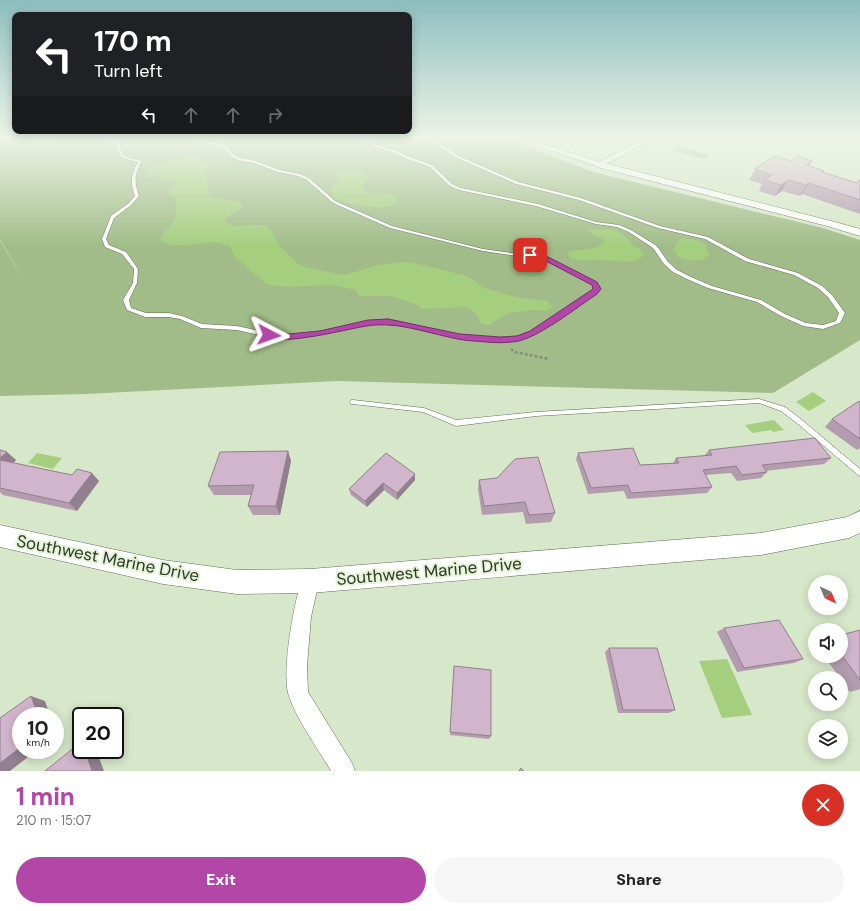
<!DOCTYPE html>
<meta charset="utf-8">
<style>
:root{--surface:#fff;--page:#f6f6f6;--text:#222;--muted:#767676;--accent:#b247a7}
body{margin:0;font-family:"DM Sans",sans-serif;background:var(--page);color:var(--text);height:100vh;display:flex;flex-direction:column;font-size:15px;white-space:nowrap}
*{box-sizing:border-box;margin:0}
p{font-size:13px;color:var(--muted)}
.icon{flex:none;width:22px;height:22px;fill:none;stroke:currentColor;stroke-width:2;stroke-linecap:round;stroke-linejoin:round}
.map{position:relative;height:771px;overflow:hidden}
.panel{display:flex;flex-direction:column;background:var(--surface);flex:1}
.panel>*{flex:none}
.hud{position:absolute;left:12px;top:12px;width:400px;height:122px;border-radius:8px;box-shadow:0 2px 10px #0003;background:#202124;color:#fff;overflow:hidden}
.needle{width:26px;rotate:136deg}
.fabs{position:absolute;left:808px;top:575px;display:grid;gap:8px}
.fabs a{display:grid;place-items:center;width:40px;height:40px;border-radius:50%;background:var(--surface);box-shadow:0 2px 10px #0003;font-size:20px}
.speed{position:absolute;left:12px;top:707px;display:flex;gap:8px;font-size:20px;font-weight:700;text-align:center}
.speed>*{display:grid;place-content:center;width:52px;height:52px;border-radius:50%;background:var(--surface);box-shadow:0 2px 10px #0003;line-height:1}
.speed small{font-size:10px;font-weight:400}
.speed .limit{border:2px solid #111;border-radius:6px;background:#fff;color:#111}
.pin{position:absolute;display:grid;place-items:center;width:34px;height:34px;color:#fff;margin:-17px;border-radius:8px;box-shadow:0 2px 6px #0006}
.me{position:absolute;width:44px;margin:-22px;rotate:94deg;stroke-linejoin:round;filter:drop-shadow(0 0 3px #0008)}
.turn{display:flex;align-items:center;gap:14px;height:84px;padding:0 16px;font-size:18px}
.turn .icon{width:52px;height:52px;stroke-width:2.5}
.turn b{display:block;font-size:28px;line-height:34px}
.lanes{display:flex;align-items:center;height:38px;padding:0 16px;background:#0003;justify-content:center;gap:20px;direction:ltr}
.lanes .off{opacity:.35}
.round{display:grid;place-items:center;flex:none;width:42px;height:42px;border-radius:21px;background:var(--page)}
.overview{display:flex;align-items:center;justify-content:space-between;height:68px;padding:0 16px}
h1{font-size:24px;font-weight:800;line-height:30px;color:var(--accent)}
.primary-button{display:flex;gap:8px;margin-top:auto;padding:8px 16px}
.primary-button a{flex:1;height:46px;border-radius:24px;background:var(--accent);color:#fff;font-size:16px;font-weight:800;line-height:46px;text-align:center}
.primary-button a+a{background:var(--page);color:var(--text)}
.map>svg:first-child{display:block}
.green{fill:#a1bc88}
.water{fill:#a5ce7f}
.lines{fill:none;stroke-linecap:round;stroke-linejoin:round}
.service-casing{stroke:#606e53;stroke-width:1}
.minor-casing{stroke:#606e53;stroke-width:1}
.tertiary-casing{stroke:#606e53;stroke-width:1}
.secondary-casing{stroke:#606e53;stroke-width:1}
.path{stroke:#84907a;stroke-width:2.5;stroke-dasharray:3 2;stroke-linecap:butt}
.service{fill:#fff;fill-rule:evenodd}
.minor{fill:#fff;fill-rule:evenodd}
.tertiary{fill:#fff;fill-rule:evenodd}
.secondary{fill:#fff;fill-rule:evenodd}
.wall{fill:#b49caf}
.shaded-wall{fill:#927f8f}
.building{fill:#d1b5cc;stroke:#927f8f}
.route{fill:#b247a7;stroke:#742e6d}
.labels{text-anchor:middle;stroke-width:4;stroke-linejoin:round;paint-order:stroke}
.near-street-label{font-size:17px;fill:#31372b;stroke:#e4f4d6}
</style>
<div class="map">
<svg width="860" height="771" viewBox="0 0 860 771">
<rect width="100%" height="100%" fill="#d7e7c9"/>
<!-- green -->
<g class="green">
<polygon points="0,139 508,139 593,172 823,228 860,240 860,340 773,393 337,381 86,394 0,396 0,240 29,290 0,239"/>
<polygon points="679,146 710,155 703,159 672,150"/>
</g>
<!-- water -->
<g class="water">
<polygon points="30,139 49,139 54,143 49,147 36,149 31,145 32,142"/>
<path d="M 190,155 L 199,157 L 209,164 L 206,172 L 210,197 C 220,200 233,198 242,204 L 242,209 L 225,219 L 226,222 L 232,226 L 256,225 L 263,225 L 268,227 L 271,230 L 278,244 L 298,264 L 305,267 L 344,275 L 378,265 L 401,262 L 414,263 L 464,275 L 474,280 L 482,287 L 515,297 L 546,301 L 553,306 L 546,311 L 529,310 L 509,313 L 489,325 L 482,324 L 479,320 L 479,317 L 470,309 L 464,307 L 423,309 L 415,304 L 391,296 L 359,296 L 356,290 L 332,285 L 286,287 L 266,284 L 234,256 L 230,246 C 225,245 220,243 215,242 C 201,241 168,253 160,237 L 168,229 L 177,214 L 175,211 L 176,198 L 167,192 L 175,184 L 175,182 L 150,176 L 147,174 L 148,171 L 157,164 Z"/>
<path d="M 353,170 C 359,171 366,172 368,178 L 361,187 L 366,192 L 392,194 L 397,198 L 397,203 C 394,205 390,207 386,207 C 376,209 329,204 331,190 C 332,186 338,184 341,182 L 338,179 L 336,174 L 343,171 Z"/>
<path d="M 592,229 L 615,230 L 625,236 L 631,244 L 641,250 L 644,254 C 637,266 614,260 603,260 C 590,259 578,264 567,255 L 568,252 C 580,248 597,252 605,240 L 591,233 L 590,231 Z"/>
<path d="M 680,239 L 693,239 L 705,244 L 709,255 C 700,263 690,261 679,258 L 673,249 Z"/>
<polygon points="813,392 826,401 809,411 796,402"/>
<polygon points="774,420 784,430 773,432 771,430 752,433 745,425"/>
<polygon points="37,453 62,458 53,469 28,463"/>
<polygon points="727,659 752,715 722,718 699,661"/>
</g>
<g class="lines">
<!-- service casing -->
<g class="service-casing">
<g id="service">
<path d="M 105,139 L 108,139 L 118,142 L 123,155 L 126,157 L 142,161 C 134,175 134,181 139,196 L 131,205 L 114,218 L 106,239 L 109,245 L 126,252 L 138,269 L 137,283 L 129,300 L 131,308 L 146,313 L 169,313 L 182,316 L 202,324 L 237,326 L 269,333 L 288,335 L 320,331 L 368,321 L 388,319 L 460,335 L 500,338 L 517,336 L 530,332 L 594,289 L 593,285 L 545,260 L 483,251 L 390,228 L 333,203 L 307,180 L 298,176 L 278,172 L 254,163 L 238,160 L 232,157 L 225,149 L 220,146 L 194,140 L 194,139 L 198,139 L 222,144 L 227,147 L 234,155 L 240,158 L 256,161 L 280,170 L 300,174 L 309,178 L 335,201 L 392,226 L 483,249 L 548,258 L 597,283 L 599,289 L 534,334 L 518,340 L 500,342 L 460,339 L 388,323 L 368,325 L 320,335 L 288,339 L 269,337 L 237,330 L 201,328 L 180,319 L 169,317 L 145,317 L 127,310 L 123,300 L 133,283 L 134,269 L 122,254 L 105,247 L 102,239 L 111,216 L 129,203 L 135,196 C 130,182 131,175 138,162 C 122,158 121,160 116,144 Z"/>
<polygon points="362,139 366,139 377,145 397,151 407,156 432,165 452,184 461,188 538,204 596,222 619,225 631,230 657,246 668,262 677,270 691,277 712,286 761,300 785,314 806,323 823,325 836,321 839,313 828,297 818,288 794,275 745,261 705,239 658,228 579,200 516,184 457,158 428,139 432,139 459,156 518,182 581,198 660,226 708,237 749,259 798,273 822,286 832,295 845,313 840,323 823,329 803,326 781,316 757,302 708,288 687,279 673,272 664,264 653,248 629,232 617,227 596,224 536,206 459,190 450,186 430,167 405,158 395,153 375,147"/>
<polygon points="759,399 785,407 802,420 860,469 860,476 858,475 798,424 781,411 759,403 536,416 456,426 423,412 353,404 351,404 350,402 351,400 353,400 424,408 456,420 536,412"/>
</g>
</g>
<!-- minor casing -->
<g class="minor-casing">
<g id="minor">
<polygon points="519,139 528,139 599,162 645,139 653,139 600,167 520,140"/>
<path d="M 310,572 L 316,575 L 319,581 L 311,617 L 307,666 L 308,692 L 352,763 L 355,771 L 331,771 C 318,748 295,718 288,693 C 282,670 294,597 304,575 Z"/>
</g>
</g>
<!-- tertiary casing -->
<g class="tertiary-casing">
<polygon id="tertiary" points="600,162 835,222 860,229 860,236 827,226 597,167 595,165 597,163"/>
</g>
<!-- secondary casing -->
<g class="secondary-casing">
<polygon id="secondary" points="860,511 860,533 849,538 761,555 310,593 237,594 163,584 0,547 0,525 163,560 237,570 310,569 761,533 847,517"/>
</g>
<!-- path -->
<polyline class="path" points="511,349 515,352 549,359"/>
<!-- service -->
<use href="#service" class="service"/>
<!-- minor -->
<use href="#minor" class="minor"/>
<!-- tertiary -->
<use href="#tertiary" class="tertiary"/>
<!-- secondary -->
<use href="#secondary" class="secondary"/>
</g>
<!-- wall -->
<g class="wall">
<polygon points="809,166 824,171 823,173 857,183 860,179 860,214 802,194 800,196 782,191 775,196 759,191 762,184 749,180 755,169"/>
<polygon points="860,402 860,448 857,450 825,427 832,419"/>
<polygon points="0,450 16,460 13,463 99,481 77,511 3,495 0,492"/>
<polygon points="709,450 831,458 824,464 766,471 767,472 761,478 737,481 731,473 706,475 712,487 707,493 627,499 624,491 588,494 576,459 578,453 640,465 673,463 676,458 704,456"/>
<polygon points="288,451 291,461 280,515 253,515 248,506 252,495 214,495 208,486"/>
<polygon points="386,453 415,480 397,500 384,490 367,507 351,495 349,489"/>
<polygon points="479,480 555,513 551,522 526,524 523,512 482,515 478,489"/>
<polygon points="724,628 803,659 794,663 737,672 717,632"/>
<polygon points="860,630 860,689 850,692 841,680 841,678 840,678 824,656 841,656 841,635"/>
<polygon points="609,648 675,710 669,713 618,713 605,652"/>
<polygon points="454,666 491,736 489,739 450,735"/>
</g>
<!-- shaded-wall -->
<g class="shaded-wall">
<polygon points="812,161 806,172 806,165"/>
<polygon points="788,180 782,191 775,196 781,185"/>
<polygon points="809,183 802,194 800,196 806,185"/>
<polygon points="288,451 291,461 280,515 276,506"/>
<polygon points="7,452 16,460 8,468 0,461 0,458"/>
<polygon points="92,473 99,481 77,511 69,503"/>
<polygon points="415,474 415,480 397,500 397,493"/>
<polygon points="383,483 384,490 367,507 365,501"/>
<polygon points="31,696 45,701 50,716 38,716"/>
<polygon points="55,730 57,735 55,736"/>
<polygon points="21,747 21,750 37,750 10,771 0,771 0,763"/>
<polygon points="85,750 96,750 104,771 92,771"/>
</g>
<!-- building -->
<g class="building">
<polygon points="774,156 791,161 797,156 812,161 806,165 824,171 822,172 857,183 860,179 860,200 809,183 806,185 788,180 781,185 764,180 772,175 755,169"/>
<polygon points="859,401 860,402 860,439 832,419"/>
<polygon points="815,438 831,458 762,465 767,472 742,475 736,466 703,470 712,487 631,493 628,485 591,488 578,453 633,448 640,465 679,463 676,458 712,455 709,450"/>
<polygon points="0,450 7,452 0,458"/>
<polygon points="288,451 276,506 248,506 254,485 208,486 220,452"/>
<polygon points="386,453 415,474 397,493 383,483 365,501 349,489"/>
<polygon points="538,457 555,513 529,515 525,502 484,506 479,480 497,478 515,459"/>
<polygon points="0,460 72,475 77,469 92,473 69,503 0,488"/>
<polygon points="779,620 803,659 744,668 724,628"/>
<polygon points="860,630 860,680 841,654 841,635"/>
<polygon points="609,648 657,648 675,710 623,710"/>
<polygon points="454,666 491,670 491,736 450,732"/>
<polygon points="31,696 38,716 21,716 21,747 0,763 0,718"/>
<polygon points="81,742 81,750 85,750 92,771 45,771"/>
<polygon points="521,768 524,771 519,771"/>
</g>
<!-- sky -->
<linearGradient id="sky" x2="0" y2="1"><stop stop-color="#8dbebe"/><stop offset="0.56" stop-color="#edf4e7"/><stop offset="1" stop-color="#edf4e7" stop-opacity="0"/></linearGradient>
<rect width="860" height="247" fill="url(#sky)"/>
<!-- route -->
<path class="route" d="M 530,253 L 548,257 L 560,263 L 597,282 L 601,289 L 597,294 C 576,308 542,335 519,341 C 508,343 497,343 486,342 C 477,341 467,341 458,339 C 431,334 403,323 375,325 C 355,326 278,349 265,335 L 269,332 L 288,334 L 320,331 L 368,320 L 388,319 L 460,334 L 500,337 L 517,336 L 530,331 L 593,289 L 592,285 L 544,260 L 527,257 L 527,254 Z"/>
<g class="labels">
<!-- near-street labels -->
<g class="near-street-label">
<text transform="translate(108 558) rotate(11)" y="6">Southwest Marine Drive</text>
<text transform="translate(429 571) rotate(-5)" y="6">Southwest Marine Drive</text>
</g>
</g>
</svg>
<div class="fabs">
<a><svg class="needle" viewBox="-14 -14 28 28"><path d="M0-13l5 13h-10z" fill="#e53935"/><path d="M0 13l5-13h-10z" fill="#767676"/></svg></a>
<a><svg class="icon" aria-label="sound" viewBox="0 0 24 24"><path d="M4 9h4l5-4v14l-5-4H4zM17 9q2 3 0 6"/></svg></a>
<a><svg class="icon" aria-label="search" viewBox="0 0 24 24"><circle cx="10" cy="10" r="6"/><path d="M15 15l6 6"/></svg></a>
<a><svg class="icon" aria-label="layers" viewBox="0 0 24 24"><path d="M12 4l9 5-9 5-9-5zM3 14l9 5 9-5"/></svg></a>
</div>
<div class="speed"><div>10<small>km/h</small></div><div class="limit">20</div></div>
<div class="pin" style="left:530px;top:255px;background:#d93025"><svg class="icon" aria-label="arrive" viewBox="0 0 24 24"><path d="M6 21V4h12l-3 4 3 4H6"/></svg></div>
<svg class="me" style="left:269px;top:335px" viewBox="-20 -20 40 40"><path d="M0-17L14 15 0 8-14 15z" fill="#b247a7" stroke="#fff" stroke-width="4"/></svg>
<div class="hud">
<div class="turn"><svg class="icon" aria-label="left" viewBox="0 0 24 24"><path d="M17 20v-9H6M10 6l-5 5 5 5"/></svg><div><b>170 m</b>Turn left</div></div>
<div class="lanes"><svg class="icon" aria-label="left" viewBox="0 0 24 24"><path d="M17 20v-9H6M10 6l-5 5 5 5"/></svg><svg class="icon off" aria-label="ahead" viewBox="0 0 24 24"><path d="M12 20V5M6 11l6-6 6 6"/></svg><svg class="icon off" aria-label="ahead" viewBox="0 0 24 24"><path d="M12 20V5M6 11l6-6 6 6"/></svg><svg class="icon off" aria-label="right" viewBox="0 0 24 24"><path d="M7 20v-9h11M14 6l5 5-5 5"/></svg></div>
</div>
</div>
<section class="panel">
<div class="overview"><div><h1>1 min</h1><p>210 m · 15:07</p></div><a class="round" style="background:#d93025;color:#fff"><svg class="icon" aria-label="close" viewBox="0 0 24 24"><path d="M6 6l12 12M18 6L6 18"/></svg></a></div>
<div class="primary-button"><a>Exit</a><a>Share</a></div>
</section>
